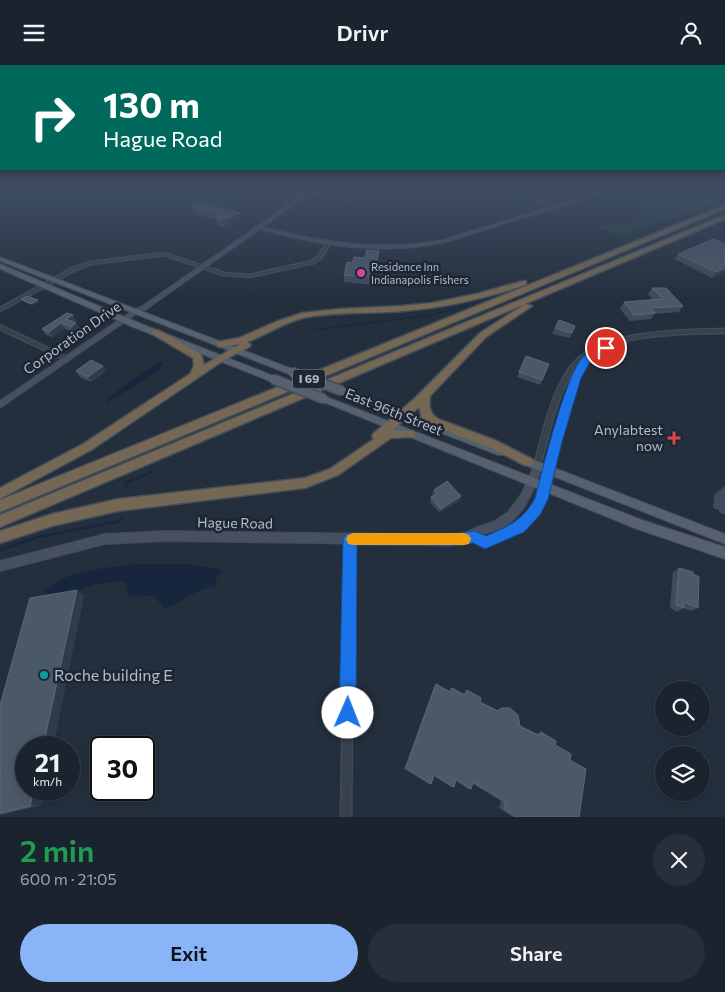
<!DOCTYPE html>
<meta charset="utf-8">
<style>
:root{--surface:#1b232e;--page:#282f3a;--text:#f1f3f6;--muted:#a0a4aa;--line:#39404a;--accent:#8ab4f8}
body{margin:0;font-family:Commissioner,sans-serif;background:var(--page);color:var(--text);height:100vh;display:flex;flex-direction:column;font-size:19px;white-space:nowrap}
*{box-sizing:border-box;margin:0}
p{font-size:16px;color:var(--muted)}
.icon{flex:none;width:28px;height:28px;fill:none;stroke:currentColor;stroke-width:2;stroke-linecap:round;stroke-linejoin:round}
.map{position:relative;height:752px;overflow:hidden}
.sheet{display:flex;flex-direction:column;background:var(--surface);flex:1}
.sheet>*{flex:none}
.banner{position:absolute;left:0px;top:0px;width:725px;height:105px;box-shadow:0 2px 8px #0003,0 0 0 1px var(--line);background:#00695c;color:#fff;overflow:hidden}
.tools{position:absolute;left:655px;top:616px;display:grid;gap:10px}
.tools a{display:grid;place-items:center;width:55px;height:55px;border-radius:50%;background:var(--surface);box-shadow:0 2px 8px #0003,0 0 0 1px var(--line);font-size:25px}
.speed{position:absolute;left:15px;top:671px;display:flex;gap:10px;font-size:25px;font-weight:700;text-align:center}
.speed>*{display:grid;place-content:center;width:65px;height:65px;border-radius:50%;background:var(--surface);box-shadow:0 2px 8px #0003,0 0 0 1px var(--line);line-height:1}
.speed small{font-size:12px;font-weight:400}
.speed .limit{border:2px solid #111;border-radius:8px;background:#fff;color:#111}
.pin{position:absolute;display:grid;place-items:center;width:42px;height:42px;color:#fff;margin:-21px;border:2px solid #fff;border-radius:50%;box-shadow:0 1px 5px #0007}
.me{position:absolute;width:55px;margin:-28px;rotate:1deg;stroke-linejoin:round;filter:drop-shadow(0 0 4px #0008)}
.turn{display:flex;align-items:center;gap:18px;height:105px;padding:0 20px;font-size:22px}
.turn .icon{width:65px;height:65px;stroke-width:2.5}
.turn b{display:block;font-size:35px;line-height:42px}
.round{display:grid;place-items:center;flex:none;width:52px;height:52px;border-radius:26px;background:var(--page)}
.head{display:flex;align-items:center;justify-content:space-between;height:85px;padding:0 20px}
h1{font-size:30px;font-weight:600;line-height:38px;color:#1e9e55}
.cta{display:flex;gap:10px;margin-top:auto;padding:10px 20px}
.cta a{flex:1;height:58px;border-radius:30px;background:var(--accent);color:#111;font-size:20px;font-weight:600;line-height:58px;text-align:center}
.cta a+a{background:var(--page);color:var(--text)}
header{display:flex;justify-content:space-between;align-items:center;height:65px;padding:0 20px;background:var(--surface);font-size:22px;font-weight:600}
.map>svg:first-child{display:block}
.green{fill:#263c3f}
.water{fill:#17263c}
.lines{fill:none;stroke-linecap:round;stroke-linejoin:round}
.stream-far2{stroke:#17263c;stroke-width:1}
.stream-far1{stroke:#17263c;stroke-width:2}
.stream{stroke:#17263c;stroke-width:2.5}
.street-casing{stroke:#414a57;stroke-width:3}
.secondary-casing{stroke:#414a57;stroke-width:2}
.primary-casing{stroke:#414a57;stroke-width:2}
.highway-casing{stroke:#434c59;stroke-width:3}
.street{fill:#38414e;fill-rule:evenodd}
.secondary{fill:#465061;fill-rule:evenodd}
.primary{fill:#56606e;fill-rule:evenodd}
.highway{fill:#746855;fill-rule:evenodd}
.primary-bridge-casing{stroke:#414a57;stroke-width:12;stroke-linecap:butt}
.primary-bridge{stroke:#56606e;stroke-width:9}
.wall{fill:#3f4b5c}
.shaded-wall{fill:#2f3b4b}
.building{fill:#4b5868;stroke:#5c6777}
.route{fill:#1a73e8;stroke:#114b97}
.slow{fill:#f59e0b}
.hotel-dot{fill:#d1479c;stroke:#1d2633;stroke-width:2}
.health-dot{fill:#e0444e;stroke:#1d2633;stroke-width:2}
.culture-dot{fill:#0f9aa8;stroke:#1d2633;stroke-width:2}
.labels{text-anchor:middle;stroke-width:5;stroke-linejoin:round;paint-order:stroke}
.far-poi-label{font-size:11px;fill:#b4bcc9;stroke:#1d2633;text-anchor:start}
.shield{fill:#1d2633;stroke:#878f9c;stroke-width:1}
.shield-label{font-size:12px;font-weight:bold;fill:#b4bcc9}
.street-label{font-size:14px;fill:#b4bcc9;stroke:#1d2633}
.poi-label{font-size:14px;fill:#b4bcc9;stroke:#1d2633;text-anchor:end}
.near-poi-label{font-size:16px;fill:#b4bcc9;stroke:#1d2633;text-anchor:start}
</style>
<header><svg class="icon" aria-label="menu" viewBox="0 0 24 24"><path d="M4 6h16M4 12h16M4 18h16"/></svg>Drivr<svg class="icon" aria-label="person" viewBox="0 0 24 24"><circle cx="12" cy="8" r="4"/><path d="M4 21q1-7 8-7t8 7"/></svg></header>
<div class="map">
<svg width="725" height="752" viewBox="0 0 725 752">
<rect width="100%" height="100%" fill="#242f3e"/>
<!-- green -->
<polygon class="green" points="648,126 724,126 725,135 621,171 599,162 618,158 630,160 649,129"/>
<!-- water -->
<g class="water">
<polygon points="159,296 163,297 158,306 107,338 108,333"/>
<path d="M 138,499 L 190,499 L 218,504 L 221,508 L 217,512 L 215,522 C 196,522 182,539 164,543 L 153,530 L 136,532 L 128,531 L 126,518 L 123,516 L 94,519 L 72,529 L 50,530 L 44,527 C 63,505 110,502 138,499 Z"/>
</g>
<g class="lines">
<!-- stream-far2 -->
<polyline class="stream-far2" points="314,265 432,250 468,240"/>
<!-- stream-far1 -->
<polyline class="stream-far1" points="128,417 151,407"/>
<!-- stream -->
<g class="stream">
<polyline points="126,422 126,418 131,416"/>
<polyline points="0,485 38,472 120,456 121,453"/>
</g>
<!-- street casing -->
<g class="street-casing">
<g id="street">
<polygon points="376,126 383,126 349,135 306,128 308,127 349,133"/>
<polygon points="520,126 524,126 556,143 553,144"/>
<polygon points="328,176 331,177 322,192 314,198 249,212 223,210 164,190 91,199 74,206 0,246 0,243 70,204 90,197 164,188 225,208 249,210 312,196 319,190"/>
<polygon points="0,260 69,293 70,294 67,296 65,295 0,264"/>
<path d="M 725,264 L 725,268 C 691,268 658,269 625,276 L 627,277 L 626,278 C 614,281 600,285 591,293 C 571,311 558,382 552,409 L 551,411 L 549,412 L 547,411 L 546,409 C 554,371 563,323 585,293 L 573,305 L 562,327 L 553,353 L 539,405 L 538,407 L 536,408 L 534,407 L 533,405 C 542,372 549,334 568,305 C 594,264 682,265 725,264 Z"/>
<polygon points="350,471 353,472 354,474 351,752 341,752 346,474 347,472"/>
</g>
</g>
<!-- secondary casing -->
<g class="secondary-casing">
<g id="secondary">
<path d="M 601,126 L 609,126 L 446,177 C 383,191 321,181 260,164 L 145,245 L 139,247 L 0,343 L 0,336 L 135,244 L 141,242 L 255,163 L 255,161 L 258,161 L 306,127 L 310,128 L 263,162 C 323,178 382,186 443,175 Z"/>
<path d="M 535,404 L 538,405 L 540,408 C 532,430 522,453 500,464 C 494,467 487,467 481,470 L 485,472 C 507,466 526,454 537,432 C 540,425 541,417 545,410 L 548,409 L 551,410 L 553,413 C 542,452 524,470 485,482 L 472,476 L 462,480 L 165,476 L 105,479 L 0,506 L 0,496 L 105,469 L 165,466 L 462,470 L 477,462 L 493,457 L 508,447 L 522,428 L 532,405 Z"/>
</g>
</g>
<!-- primary casing -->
<g class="primary-casing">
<g id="primary">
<polygon points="0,192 295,305 296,307 295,309 289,309 0,196"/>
<polygon points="0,199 139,258 276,312 277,314 276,316 270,316 133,262 0,204"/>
<polygon points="342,323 506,384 507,387 506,390 498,390 339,328 337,326 339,324"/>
<polygon points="324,331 642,455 725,482 725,494 637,464 321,336 319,334 321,332"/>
<polygon points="521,390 725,469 725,479 517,397 516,394 517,391"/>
</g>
</g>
<!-- highway casing -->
<g class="highway-casing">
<g id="highway">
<polygon points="725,140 725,144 0,447 0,435"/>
<path d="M 725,150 L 725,154 L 525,239 L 532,241 L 486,272 L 430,331 C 429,342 429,347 438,354 L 497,376 L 532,394 L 534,397 L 532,400 L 524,400 L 489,382 L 430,360 L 422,353 L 419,342 L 393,365 L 413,366 L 415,369 L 413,372 L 391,373 L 338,410 L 305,423 L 118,446 L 52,461 L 0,478 L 0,466 L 52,449 L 118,434 L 305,413 L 330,404 L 374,374 L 372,371 L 374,368 L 413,335 L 480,268 L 525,239 L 0,462 L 0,450 Z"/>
<path d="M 523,216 L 526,216 L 526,220 C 486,233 445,243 403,246 C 370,249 336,246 303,253 C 283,258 266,270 247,277 L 251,280 L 249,282 L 224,295 L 91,385 L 0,434 L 0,423 L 83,379 L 190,309 L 194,301 L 193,293 L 152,269 L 152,265 L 158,265 L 201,289 L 204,300 L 240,279 L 220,282 L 217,281 L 217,277 L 239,273 L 278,256 L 302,248 L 339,244 L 401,241 L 432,238 L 476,229 Z"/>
</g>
</g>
<!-- street -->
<use href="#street" class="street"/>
<!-- secondary -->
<use href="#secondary" class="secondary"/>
<!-- primary -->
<use href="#primary" class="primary"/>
<!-- highway -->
<use href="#highway" class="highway"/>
<!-- primary-bridge casing -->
<g class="primary-bridge-casing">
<g id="primary-bridge">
<polyline points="292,307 342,326"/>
<polyline points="273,314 324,334"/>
</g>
</g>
<!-- primary-bridge -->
<use href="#primary-bridge" class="primary-bridge"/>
</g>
<!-- wall -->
<g class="wall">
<polygon points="192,141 241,155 224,162 218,160 216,154 194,148"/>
<polygon points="725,179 725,207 712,213 675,194 678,189"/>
<polygon points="379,193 372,220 344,217 344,210 352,198"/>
<polygon points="652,223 683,241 679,247 654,249 651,254 630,256 620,244 624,237 653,235 648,229"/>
<polygon points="21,234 39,237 33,240 22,236"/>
<polygon points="73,250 76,256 74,257 80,264 75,268 65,264 53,272 46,270 42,264"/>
<polygon points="559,255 575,261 570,273 552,269"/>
<polygon points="549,299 540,320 517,312 519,307"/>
<polygon points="103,301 106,306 91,317 80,312 76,306"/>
<polygon points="725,421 725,450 719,447 719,445 713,443 714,430"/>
<polygon points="434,425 461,431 459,436 440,448 430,437 431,432 434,431 432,430"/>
<polygon points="679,503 693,509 698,543 691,546 684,543 677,547 670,543 673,507"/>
<polygon points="84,530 53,682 26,682 26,725 44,725 41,740 0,750 0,640"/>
<polygon points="436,619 449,626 452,623 463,629 467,625 480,637 496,646 501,643 520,661 535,669 541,667 555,680 570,695 579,752 513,752 499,743 501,736 473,719 471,724 468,724 456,716 454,722 451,722 434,711 431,719 429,719 404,704 434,622"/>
</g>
<!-- shaded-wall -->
<g class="shaded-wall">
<polygon points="240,148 241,155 224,162 222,155"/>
<polygon points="379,186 379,193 372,220 372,212"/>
<polygon points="725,203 725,207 712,213 716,207"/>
<polygon points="38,235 39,237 33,240 31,239"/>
<polygon points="73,250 76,256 70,260 66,254"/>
<polygon points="61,258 65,264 53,272 49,267"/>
<polygon points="76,258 80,264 75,268 71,262"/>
<polygon points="103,301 106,306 91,317 88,312"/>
<polygon points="461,431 459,436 440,448 441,444"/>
<polygon points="77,525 84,530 53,682 43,682"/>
<polygon points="34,725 44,725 41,740 30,741"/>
</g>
<!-- building -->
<g class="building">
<polygon points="200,137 240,148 222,155 216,153 222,150 192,141"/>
<polygon points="713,174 725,179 725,203 716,207 678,189"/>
<polygon points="367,185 379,186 372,212 344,210 347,197 352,198 354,192 365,193"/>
<polygon points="652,223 666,223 683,241 651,243 655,248 634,250 624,237 663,234"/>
<polygon points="27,231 38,235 31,239 21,234"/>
<polygon points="67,248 73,250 66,254 76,258 71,262 61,258 49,267 42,264"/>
<polygon points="559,255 575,261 572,268 555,263"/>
<polygon points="526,291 549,299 542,315 519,307"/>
<polygon points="91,295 103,301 88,312 76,306"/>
<polygon points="447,416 461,431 441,444 431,432 437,429 434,425"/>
<polygon points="679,503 693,507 693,509 699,512 698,543 684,537 684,543 676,540"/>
<polygon points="77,525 43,682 26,682 26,725 34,725 30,741 0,748 0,640 30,533"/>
<polygon points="436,619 450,627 452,623 465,630 467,625 481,633 480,637 498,646 501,643 510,643 518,650 520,661 540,671 541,667 556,676 555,680 571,689 570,695 586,704 579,752 516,752 504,744 506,737 473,717 471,724 456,714 454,722 434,710 431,719 406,703"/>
</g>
<!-- sky -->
<linearGradient id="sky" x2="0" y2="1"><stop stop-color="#141a22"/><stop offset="0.54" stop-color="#3f4d63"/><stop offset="1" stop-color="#3f4d63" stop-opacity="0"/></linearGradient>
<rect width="725" height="232" fill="url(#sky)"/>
<!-- route -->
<path class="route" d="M 606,280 L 611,283 L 610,285 L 590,297 L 581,313 L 562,377 L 548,434 L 540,450 L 524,467 L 485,484 L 473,478 L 451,481 L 357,480 L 356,648 L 354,654 L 348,656 L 342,654 L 339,648 L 343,474 L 345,470 L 350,468 L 451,469 L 474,466 L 486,471 C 507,462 524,455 535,433 C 542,407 566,308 583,292 C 588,287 599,282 606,280 Z"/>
<!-- slow -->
<polygon class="slow" points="353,468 464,468 469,470 471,474 469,479 464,480 353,480 348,479 346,474 348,470"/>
<!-- markers -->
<circle class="hotel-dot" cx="361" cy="208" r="5"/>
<path class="health-dot" d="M671.5 365.5h5v5h5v5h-5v5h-5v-5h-5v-5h5z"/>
<circle class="culture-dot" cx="44" cy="610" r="5"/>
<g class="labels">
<!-- far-poi labels -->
<g class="far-poi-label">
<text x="371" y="206">Residence Inn<tspan x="371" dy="13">Indianapolis Fishers</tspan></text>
</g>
<!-- shield labels -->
<rect class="shield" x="293" y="304.5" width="32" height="19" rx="4"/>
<g class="shield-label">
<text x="309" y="318">I 69</text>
</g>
<!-- street labels -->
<g class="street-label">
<text transform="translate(72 273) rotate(-35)" y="5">Corporation Drive</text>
<text transform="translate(394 347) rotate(22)" y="5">East 96th Street</text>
<text transform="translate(235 458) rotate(1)" y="5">Hague Road</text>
</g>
<!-- poi labels -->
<g class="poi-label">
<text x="663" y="370">Anylabtest<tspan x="663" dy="16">now</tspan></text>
</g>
<!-- near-poi labels -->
<g class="near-poi-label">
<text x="54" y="616">Roche building E</text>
</g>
</g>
</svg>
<div class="tools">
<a><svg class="icon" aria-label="search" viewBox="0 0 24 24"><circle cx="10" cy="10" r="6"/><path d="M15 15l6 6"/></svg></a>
<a><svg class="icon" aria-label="layers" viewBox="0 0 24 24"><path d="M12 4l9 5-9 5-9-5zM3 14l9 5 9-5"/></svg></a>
</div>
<div class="speed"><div>21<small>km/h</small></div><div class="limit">30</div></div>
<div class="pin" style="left:606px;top:283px;background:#d93025"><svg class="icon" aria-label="arrive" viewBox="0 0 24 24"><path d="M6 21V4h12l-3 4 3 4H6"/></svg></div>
<svg class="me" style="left:348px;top:648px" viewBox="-20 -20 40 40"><circle r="19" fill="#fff"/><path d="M0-13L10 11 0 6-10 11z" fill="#1a73e8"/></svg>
<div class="banner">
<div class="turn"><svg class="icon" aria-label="right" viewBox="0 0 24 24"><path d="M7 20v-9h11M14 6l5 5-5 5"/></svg><div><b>130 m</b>Hague Road</div></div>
</div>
</div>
<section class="sheet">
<div class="head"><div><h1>2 min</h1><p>600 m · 21:05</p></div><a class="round"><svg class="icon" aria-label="close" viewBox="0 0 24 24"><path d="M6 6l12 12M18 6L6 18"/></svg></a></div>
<div class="cta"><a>Exit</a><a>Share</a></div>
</section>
